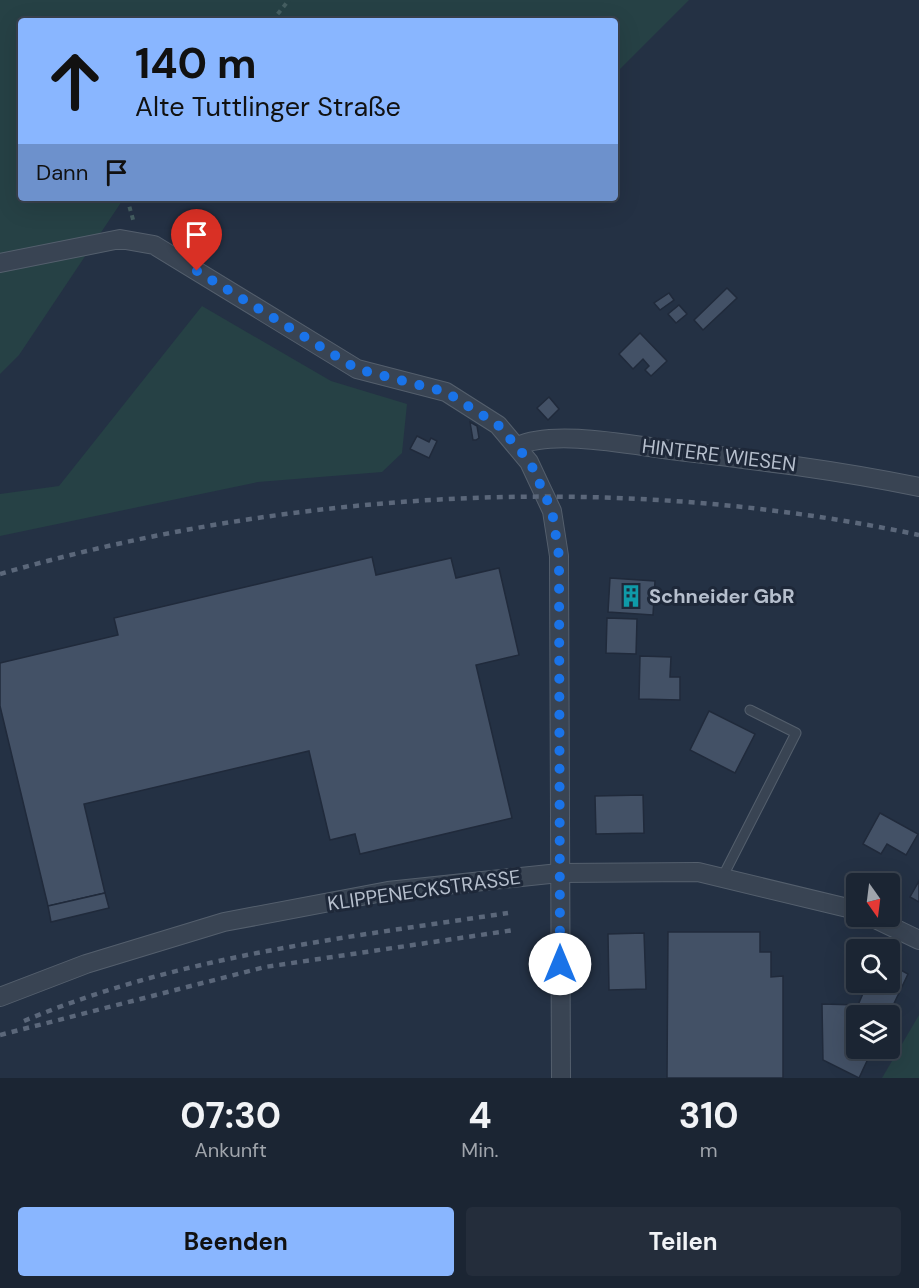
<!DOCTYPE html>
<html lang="de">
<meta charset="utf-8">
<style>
:root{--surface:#1b2533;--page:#242d3b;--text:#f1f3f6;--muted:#a0a5ac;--line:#39424e;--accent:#89b6ff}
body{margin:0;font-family:"DM Sans",sans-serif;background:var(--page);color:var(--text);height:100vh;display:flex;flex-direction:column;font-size:22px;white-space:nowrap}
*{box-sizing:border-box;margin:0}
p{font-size:20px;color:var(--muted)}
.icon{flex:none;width:33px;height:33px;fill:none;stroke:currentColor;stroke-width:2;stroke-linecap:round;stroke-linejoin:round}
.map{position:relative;height:1078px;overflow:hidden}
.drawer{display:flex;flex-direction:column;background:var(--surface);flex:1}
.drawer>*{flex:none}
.guide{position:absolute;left:18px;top:18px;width:600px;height:183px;border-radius:6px;box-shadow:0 6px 24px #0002,0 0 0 2px var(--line);background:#89b6ff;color:#111;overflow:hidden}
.needle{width:39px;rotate:166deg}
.controls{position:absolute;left:846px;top:873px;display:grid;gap:12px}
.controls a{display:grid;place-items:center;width:54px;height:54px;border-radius:6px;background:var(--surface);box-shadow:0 6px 24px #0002,0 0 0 2px var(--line);font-size:30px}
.pin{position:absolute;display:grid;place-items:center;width:51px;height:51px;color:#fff;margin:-62px -26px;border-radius:50% 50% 50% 0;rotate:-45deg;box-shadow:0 0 6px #0007}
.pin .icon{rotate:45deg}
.me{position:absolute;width:66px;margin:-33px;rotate:0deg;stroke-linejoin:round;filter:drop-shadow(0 0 4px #0008)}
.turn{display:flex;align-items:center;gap:21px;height:126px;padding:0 18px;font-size:27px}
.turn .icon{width:78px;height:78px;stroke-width:2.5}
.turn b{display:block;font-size:42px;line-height:51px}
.then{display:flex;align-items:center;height:57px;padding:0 18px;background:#0003;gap:12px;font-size:22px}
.eta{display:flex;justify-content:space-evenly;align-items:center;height:102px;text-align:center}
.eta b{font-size:36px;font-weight:700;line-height:42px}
.primary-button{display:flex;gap:12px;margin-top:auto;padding:12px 18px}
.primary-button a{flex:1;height:69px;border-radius:6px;background:var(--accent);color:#111;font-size:24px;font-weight:700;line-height:69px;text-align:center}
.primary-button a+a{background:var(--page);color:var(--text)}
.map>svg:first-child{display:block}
.green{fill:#264145}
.building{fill:#435166;stroke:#202a3b;stroke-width:1.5}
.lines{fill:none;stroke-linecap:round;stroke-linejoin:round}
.lane-casing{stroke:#545f6d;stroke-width:11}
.street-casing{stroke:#545f6d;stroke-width:20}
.path{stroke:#455e61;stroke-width:4;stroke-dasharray:4.5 4.5;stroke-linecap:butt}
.lane{stroke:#394453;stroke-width:9}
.street{stroke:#394453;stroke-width:18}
.rail{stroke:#5b677a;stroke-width:4.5;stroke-dasharray:6 6;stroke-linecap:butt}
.route{stroke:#1a73e8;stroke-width:10;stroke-dasharray:0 18}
.labels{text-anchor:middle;stroke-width:6;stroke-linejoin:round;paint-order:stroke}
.street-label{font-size:20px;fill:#b6bfcd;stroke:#1e2839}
.poi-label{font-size:20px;font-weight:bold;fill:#b6bfcd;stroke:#1e2839;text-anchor:start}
</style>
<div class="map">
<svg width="919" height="1078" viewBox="0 0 919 1078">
<rect width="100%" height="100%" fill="#243144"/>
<!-- green -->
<g class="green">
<polygon points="0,0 689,0 615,74 615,21 21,21 21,198 124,198 19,355 0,374"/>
<polygon points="202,306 331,381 407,404 402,453 382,472 258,482 0,536 0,494 59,486"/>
<polygon points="919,1015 919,1078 882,1078"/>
</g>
<!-- building -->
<g class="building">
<polygon points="727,288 737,298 703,330 694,320"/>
<polygon points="669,293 674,300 660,310 654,303"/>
<polygon points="679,305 687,314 676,323 668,314"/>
<polygon points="640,333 667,361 651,376 645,370 649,366 643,359 633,369 619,354"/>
<polygon points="549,397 559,409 548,420 537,408"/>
<polygon points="470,422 477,426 479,438 476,440 473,440"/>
<polygon points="417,436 429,442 431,438 437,441 429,458 410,449"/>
<polygon points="372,557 376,575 451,558 456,578 499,568 519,655 476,665 512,818 360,854 355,834 330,840 309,751 84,804 105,893 48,906 0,706 0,663 118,635 114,618"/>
<polygon points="610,578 655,581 653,615 608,612"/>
<polygon points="607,618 637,619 636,654 606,653"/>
<polygon points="640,656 671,657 670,677 680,677 680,700 639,699"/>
<polygon points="709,711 755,734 735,773 690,750"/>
<polygon points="643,795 644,833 596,834 595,796"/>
<polygon points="880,813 918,834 906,855 887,844 881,854 863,844"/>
<polygon points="919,881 919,902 910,897"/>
<polygon points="105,893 109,908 51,922 48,906"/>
<polygon points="668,932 760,932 760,952 771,952 771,977 783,976 783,1078 667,1078"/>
<polygon points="644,933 646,989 609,990 608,934"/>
<polygon points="890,964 908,974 888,1016 856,1016 856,1048 873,1048 859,1078 823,1060 822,1004 858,1005 868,982 890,982"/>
</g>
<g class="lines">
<!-- lane casing -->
<g class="lane-casing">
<polyline id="lane" points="722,878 796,733 750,710"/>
</g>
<!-- street casing -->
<g class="street-casing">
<g id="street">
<polyline points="0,263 120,239 154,245 357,369 446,392 498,425 529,462 552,511 559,556 561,1078"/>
<path d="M 518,446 C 553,429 631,445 671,450 C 754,460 837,470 919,487"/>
<polyline points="869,916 919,940"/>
<polyline points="0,997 86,964 224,922 388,891 559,873 698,872 856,910"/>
</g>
</g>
<!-- path -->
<g class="path">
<polyline points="272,21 289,0"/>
<polyline points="127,198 134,223"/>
</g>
<!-- lane -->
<use href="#lane" class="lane"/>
<!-- street -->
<use href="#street" class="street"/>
<!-- rail -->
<g class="rail">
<path d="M 0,574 C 294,489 618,471 919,535"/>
<path d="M 24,1021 C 179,956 343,938 508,913"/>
<polyline points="0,1035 265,967 514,930"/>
</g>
</g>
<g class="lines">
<!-- route -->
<polyline class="route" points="197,271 357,369 446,392 498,425 530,462 552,511 559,556 560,964"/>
</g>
<!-- icons -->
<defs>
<g id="building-bare" transform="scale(1.8)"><path d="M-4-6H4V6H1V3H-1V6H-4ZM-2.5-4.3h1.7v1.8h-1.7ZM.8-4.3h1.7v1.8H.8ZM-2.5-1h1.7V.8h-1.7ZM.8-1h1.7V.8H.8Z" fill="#0f9aa8" stroke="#1e2839" stroke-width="2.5" paint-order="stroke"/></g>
</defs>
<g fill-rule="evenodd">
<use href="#building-bare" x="631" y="596"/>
</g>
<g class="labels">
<!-- street labels -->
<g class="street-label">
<text transform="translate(719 455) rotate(7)" y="7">HINTERE WIESEN</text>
<text transform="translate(424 890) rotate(-8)" y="7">KLIPPENECKSTRASSE</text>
</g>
<!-- poi labels -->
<g class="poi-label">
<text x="649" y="603">Schneider GbR</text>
</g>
</g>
</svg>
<div class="controls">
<a><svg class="needle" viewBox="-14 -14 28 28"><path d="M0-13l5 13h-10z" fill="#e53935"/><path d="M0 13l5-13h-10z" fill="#a0a5ac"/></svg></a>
<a><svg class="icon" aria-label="search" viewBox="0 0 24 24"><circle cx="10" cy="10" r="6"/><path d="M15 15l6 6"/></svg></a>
<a><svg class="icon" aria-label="layers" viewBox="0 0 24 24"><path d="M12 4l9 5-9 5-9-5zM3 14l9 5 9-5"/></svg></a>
</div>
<div class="pin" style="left:197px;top:271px;background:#d93025"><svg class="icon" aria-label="arrive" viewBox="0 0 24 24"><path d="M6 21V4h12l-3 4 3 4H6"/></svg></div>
<svg class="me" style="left:560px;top:964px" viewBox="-20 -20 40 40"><circle r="19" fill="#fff"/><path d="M0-13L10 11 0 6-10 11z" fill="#1a73e8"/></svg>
<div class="guide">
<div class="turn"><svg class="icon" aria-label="ahead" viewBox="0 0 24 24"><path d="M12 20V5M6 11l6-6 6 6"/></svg><div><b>140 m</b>Alte Tuttlinger Straße</div></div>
<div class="then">Dann<svg class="icon" aria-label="arrive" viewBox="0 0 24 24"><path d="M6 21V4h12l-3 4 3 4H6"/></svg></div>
</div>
</div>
<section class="drawer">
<div class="eta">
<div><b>07:30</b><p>Ankunft</p></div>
<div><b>4</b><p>Min.</p></div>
<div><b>310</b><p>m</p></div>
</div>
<div class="primary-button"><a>Beenden</a><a>Teilen</a></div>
</section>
